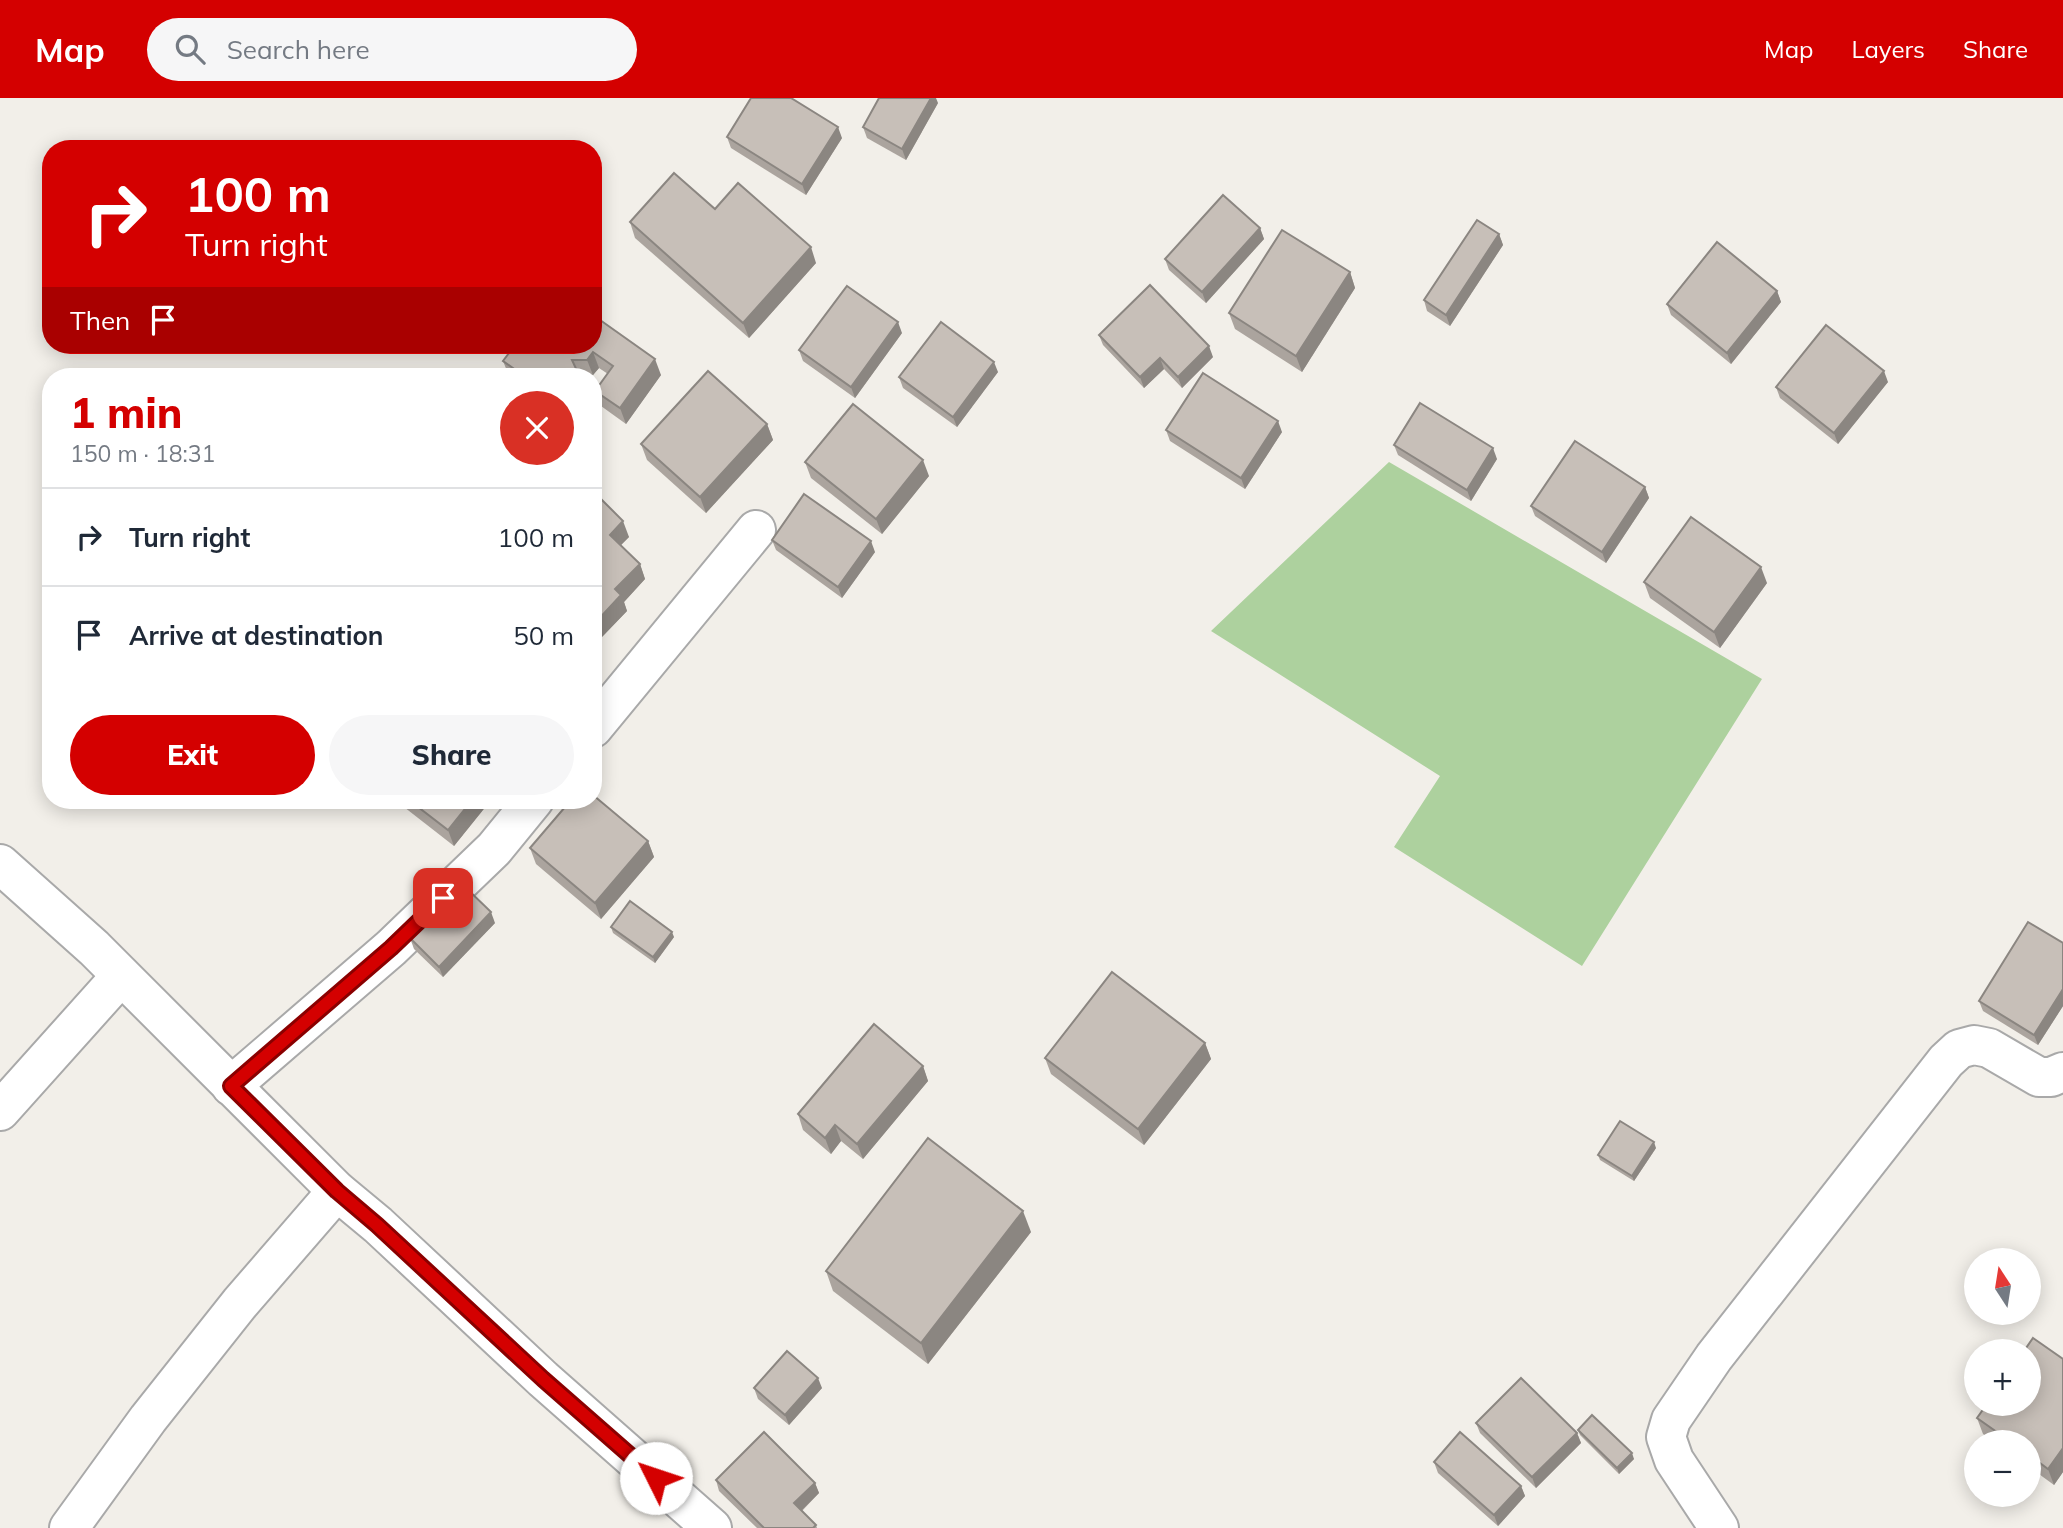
<!DOCTYPE html>
<meta charset="utf-8">
<style>
:root{--surface:#fff;--page:#f6f6f7;--text:#1f2937;--muted:#747a83;--line:#e0e1e3;--accent:#d40000}
body{margin:0;font-family:Mulish,sans-serif;background:var(--page);color:var(--text);height:100vh;display:flex;flex-direction:column;font-size:26px;white-space:nowrap}
*{box-sizing:border-box;margin:0}
p{font-size:23px;color:var(--muted)}
.icon{flex:none;width:38px;height:38px;fill:none;stroke:currentColor;stroke-width:2;stroke-linecap:round;stroke-linejoin:round}
.map{position:relative;flex:1;overflow:hidden}
.panel{position:absolute;left:42px;top:270px;width:560px;height:441px;display:flex;flex-direction:column;background:var(--surface);border-radius:28px;box-shadow:0 4px 18px #0003}
.panel>*{flex:none}
.top-card{position:absolute;left:42px;top:42px;width:560px;height:214px;border-radius:28px;box-shadow:0 4px 18px #0003;background:#d40000;color:#fff;overflow:hidden}
.needle{width:46px;rotate:348deg}
.tools{position:absolute;left:1964px;top:1150px;display:grid;gap:14px}
.tools a{display:grid;place-items:center;width:77px;height:77px;border-radius:50%;background:var(--surface);box-shadow:0 4px 18px #0003;font-size:35px}
.pin{position:absolute;display:grid;place-items:center;width:60px;height:60px;color:#fff;margin:-30px;border-radius:14px;box-shadow:0 4px 10px #0006}
.me{position:absolute;width:77px;margin:-38px;rotate:311deg;stroke-linejoin:round;filter:drop-shadow(0 0 5px #0008)}
.turn{display:flex;align-items:center;gap:24px;height:147px;padding:0 28px;font-size:32px}
.turn .icon{width:91px;height:91px;stroke-width:2.5}
.turn b{display:block;font-size:49px;line-height:60px}
.then{display:flex;align-items:center;height:66px;padding:0 28px;background:#0003;gap:14px;font-size:26px}
.round{display:grid;place-items:center;flex:none;width:74px;height:74px;border-radius:37px;background:var(--page)}
.head{display:flex;align-items:center;justify-content:space-between;height:119px;padding:0 28px}
h1{font-size:42px;font-weight:800;line-height:52px;color:var(--accent)}
.primary-button{display:flex;gap:14px;margin-top:auto;padding:14px 28px}
.primary-button a{flex:1;height:80px;border-radius:42px;background:var(--accent);color:#fff;font-size:28px;font-weight:800;line-height:80px;text-align:center}
.primary-button a+a{background:var(--page);color:var(--text)}
ul{padding:0;list-style:none}
li{display:flex;align-items:center;gap:21px;height:98px;padding:0 28px;border-top:2px solid var(--line)}
li div{flex:1}
li b{display:block;font-size:26px}
li em{font-style:normal}
header{display:flex;align-items:center;gap:42px;box-sizing:border-box;height:98px;padding:0 35px;background:var(--accent);color:#fff}
header strong{font-size:33px}
nav{display:flex;gap:38px;margin-inline-start:auto;font-size:24px}
.search{width:490px;height:63px;background:var(--page);display:flex;align-items:center;gap:18px;box-sizing:border-box;padding:0 24px;border-radius:38px;color:var(--muted);font-size:26px}
.map>svg:first-child{display:block}
.forest{fill:#add19e}
.lines{fill:none;stroke-linecap:round;stroke-linejoin:round}
.minor-casing{stroke:#a9a9a9;stroke-width:42}
.tertiary-casing{stroke:#a9a9a9;stroke-width:42}
.minor{stroke:#fff;stroke-width:38}
.tertiary{stroke:#fff;stroke-width:38}
.wall{fill:#aba49e}
.shaded-wall{fill:#8b8681}
.building{fill:#c7bfb8;stroke:#8b8681;stroke-width:2}
.route-casing{stroke:#8a0000;stroke-width:18}
.route{stroke:#d40000;stroke-width:12}
</style>
<header>
<strong>Map</strong>
<div class="search"><svg class="icon" aria-label="search" viewBox="0 0 24 24"><circle cx="10" cy="10" r="6"/><path d="M15 15l6 6"/></svg>Search here</div>
<nav><a>Map</a><a>Layers</a><a>Share</a></nav>
</header>
<div class="map">
<svg width="2063" height="1430" viewBox="0 0 2063 1430">
<rect width="100%" height="100%" fill="#f2efe9"/>
<!-- forest -->
<polygon class="forest" points="1389,364 1762,581 1582,868 1394,749 1440,678 1211,533"/>
<g class="lines">
<!-- minor casing -->
<g class="minor-casing">
<g id="minor">
<polyline points="593,630 756,432"/>
<polyline points="231,988 391,850 494,751 534,702"/>
<polyline points="0,1013 121,878"/>
<polyline points="69,1430 148,1321 240,1205 337,1093"/>
<polyline points="1719,1430 1674,1362 1666,1339 1671,1322 1714,1259 1946,963 1959,951 1974,947 1989,950 2039,979 2051,979 2063,974"/>
</g>
</g>
<!-- tertiary casing -->
<g class="tertiary-casing">
<polyline id="tertiary" points="0,766 94,850 337,1093 378,1127 543,1281 712,1430"/>
</g>
<!-- minor -->
<use href="#minor" class="minor"/>
<!-- tertiary -->
<use href="#tertiary" class="tertiary"/>
</g>
<!-- wall -->
<g class="wall">
<polygon points="938,5 906,62 867,40 863,29"/>
<polygon points="727,39 842,40 806,97 731,50"/>
<polygon points="630,124 816,165 749,240 635,140"/>
<polygon points="1260,130 1264,141 1206,205 1169,172 1165,161"/>
<polygon points="1499,136 1503,147 1450,228 1427,213 1424,202"/>
<polygon points="1350,174 1355,190 1302,274 1235,231 1229,215"/>
<polygon points="1777,193 1781,204 1731,266 1671,217 1667,206"/>
<polygon points="902,235 855,300 803,263 799,252"/>
<polygon points="1099,237 1213,259 1182,290 1164,271 1144,290 1103,247"/>
<polygon points="593,247 661,277 626,326 601,308 595,293 608,276 599,270 593,277 509,278 503,263"/>
<polygon points="998,274 957,329 903,290 899,279"/>
<polygon points="1888,284 1838,346 1780,300 1776,289"/>
<polygon points="767,326 773,342 706,415 647,362 641,346"/>
<polygon points="1166,332 1282,334 1245,391 1170,343"/>
<polygon points="1394,347 1497,361 1471,403 1398,357"/>
<polygon points="805,364 929,378 882,436 811,380"/>
<polygon points="1645,389 1649,400 1606,465 1535,418 1531,408"/>
<polygon points="593,399 629,439 621,447 640,466 645,481 624,504 627,513 601,540 593,532"/>
<polygon points="772,442 875,454 842,500 776,452"/>
<polygon points="1644,484 1767,485 1720,550 1650,500"/>
<polygon points="395,702 491,702 454,748"/>
<polygon points="648,743 654,759 601,821 536,766 530,750"/>
<polygon points="495,825 443,879 414,851 410,840"/>
<polygon points="611,829 674,839 655,865 613,835"/>
<polygon points="2063,845 2063,908 2038,947 1983,913 1979,903"/>
<polygon points="1205,945 1211,961 1144,1047 1051,976 1045,960"/>
<polygon points="923,968 928,983 863,1061 841,1043 831,1056 803,1032 798,1016"/>
<polygon points="1656,1050 1634,1083 1600,1062 1598,1057"/>
<polygon points="1031,1134 928,1266 833,1193 826,1173"/>
<polygon points="2063,1261 2063,1374 2054,1387 2028,1368 2028,1344 1994,1344 1983,1336 1977,1320"/>
<polygon points="754,1290 822,1290 789,1327 758,1301"/>
<polygon points="1476,1325 1577,1335 1581,1345 1536,1390 1480,1335"/>
<polygon points="1578,1332 1634,1361 1619,1376 1580,1337"/>
<polygon points="1434,1364 1521,1388 1525,1398 1498,1428 1438,1375"/>
<polygon points="716,1382 815,1385 819,1395 802,1413 816,1427 817,1430 757,1430 719,1393"/>
</g>
<!-- shaded-wall -->
<g class="shaded-wall">
<polygon points="931,0 936,0 938,5 906,62 902,51"/>
<polygon points="838,29 842,40 806,97 802,86"/>
<polygon points="1260,130 1264,141 1206,205 1202,194"/>
<polygon points="1499,136 1503,147 1450,228 1446,217"/>
<polygon points="811,149 816,165 749,240 743,225"/>
<polygon points="1350,174 1355,190 1302,274 1296,258"/>
<polygon points="1777,193 1781,204 1731,266 1727,255"/>
<polygon points="898,224 902,235 855,300 851,289"/>
<polygon points="1209,248 1213,259 1182,290 1178,279"/>
<polygon points="593,254 599,270 593,277 587,262"/>
<polygon points="1160,260 1164,271 1144,290 1140,279"/>
<polygon points="655,261 661,277 626,326 620,310"/>
<polygon points="994,264 998,274 957,329 953,319"/>
<polygon points="1884,273 1888,284 1838,346 1834,335"/>
<polygon points="1278,323 1282,334 1245,391 1241,380"/>
<polygon points="767,326 773,342 706,415 700,399"/>
<polygon points="1493,350 1497,361 1471,403 1467,392"/>
<polygon points="923,362 929,378 882,436 876,421"/>
<polygon points="1645,389 1649,400 1606,465 1602,454"/>
<polygon points="623,423 629,439 616,452 610,437"/>
<polygon points="871,443 875,454 842,500 838,489"/>
<polygon points="640,466 645,481 624,504 627,513 601,540 596,524 615,491"/>
<polygon points="1761,469 1767,485 1720,550 1714,534"/>
<polygon points="472,702 491,702 454,748 448,732"/>
<polygon points="648,743 654,759 601,821 595,805"/>
<polygon points="491,814 495,825 443,879 439,869"/>
<polygon points="672,834 674,839 655,865 653,859"/>
<polygon points="2063,891 2063,908 2038,947 2034,937"/>
<polygon points="1205,945 1211,961 1144,1047 1138,1031"/>
<polygon points="923,968 928,983 863,1061 857,1046"/>
<polygon points="835,1027 841,1043 831,1056 825,1040"/>
<polygon points="1654,1044 1656,1050 1634,1083 1632,1078"/>
<polygon points="1023,1113 1031,1134 928,1266 921,1245"/>
<polygon points="818,1280 822,1290 789,1327 785,1317"/>
<polygon points="1577,1335 1581,1345 1536,1390 1532,1379"/>
<polygon points="2063,1350 2063,1374 2054,1387 2048,1371"/>
<polygon points="1632,1355 1634,1361 1619,1376 1617,1370"/>
<polygon points="815,1385 819,1395 798,1416 794,1405"/>
<polygon points="1521,1388 1525,1398 1498,1428 1494,1417"/>
</g>
<!-- building -->
<g class="building">
<polygon points="751,0 791,0 838,29 802,86 727,39"/>
<polygon points="879,0 931,0 902,51 863,29"/>
<polygon points="674,75 715,111 738,85 811,149 743,225 630,124"/>
<polygon points="1223,97 1260,130 1202,194 1165,161"/>
<polygon points="1477,122 1499,136 1446,217 1424,202"/>
<polygon points="1282,132 1350,174 1296,258 1229,215"/>
<polygon points="1717,144 1777,193 1727,255 1667,206"/>
<polygon points="1150,187 1209,248 1178,279 1160,260 1140,279 1099,237"/>
<polygon points="847,188 898,224 851,289 799,252"/>
<polygon points="593,217 655,261 620,310 595,293 613,268 593,254 587,262 572,262 578,275 576,278 524,278 503,263 515,247 593,247"/>
<polygon points="941,224 994,264 953,319 899,279"/>
<polygon points="1826,227 1884,273 1834,335 1776,289"/>
<polygon points="708,273 767,326 700,399 641,346"/>
<polygon points="1203,275 1278,323 1241,380 1166,332"/>
<polygon points="1420,305 1493,350 1467,392 1394,347"/>
<polygon points="853,306 923,362 876,421 805,364"/>
<polygon points="1575,343 1645,389 1602,454 1531,408"/>
<polygon points="596,396 623,423 610,437 640,466 615,491 621,497 596,524 593,522 593,399"/>
<polygon points="804,396 871,443 838,489 772,442"/>
<polygon points="1691,419 1761,469 1714,534 1644,484"/>
<polygon points="593,697 648,743 595,805 530,750 571,702 593,702"/>
<polygon points="409,702 472,702 448,732"/>
<polygon points="462,786 491,814 439,869 410,840"/>
<polygon points="630,803 672,834 653,859 611,829"/>
<polygon points="2028,824 2063,845 2063,891 2034,937 1979,903"/>
<polygon points="1112,874 1205,945 1138,1031 1045,960"/>
<polygon points="874,926 923,968 857,1046 835,1027 825,1040 798,1016"/>
<polygon points="1620,1023 1654,1044 1632,1078 1598,1057"/>
<polygon points="928,1040 1023,1113 921,1245 826,1173"/>
<polygon points="2033,1240 2063,1261 2063,1350 2048,1371 2028,1356 2028,1344 2011,1344 1977,1320 1987,1306 2028,1306 2028,1253 2024,1253"/>
<polygon points="787,1253 818,1280 785,1317 754,1290"/>
<polygon points="1521,1280 1577,1335 1532,1379 1476,1325"/>
<polygon points="1592,1317 1632,1355 1617,1370 1578,1332"/>
<polygon points="764,1334 815,1385 794,1405 816,1427 813,1430 764,1430 716,1382"/>
<polygon points="1460,1334 1521,1388 1494,1417 1434,1364"/>
</g>
<g class="lines">
<!-- route casing -->
<g class="route-casing">
<polyline id="route" points="443,800 391,850 231,988 337,1093 377,1127 543,1281 656,1380"/>
</g>
<!-- route -->
<use href="#route" class="route"/>
</g>
</svg>
<div class="tools">
<a><svg class="needle" viewBox="-14 -14 28 28"><path d="M0-13l5 13h-10z" fill="#e53935"/><path d="M0 13l5-13h-10z" fill="#747a83"/></svg></a>
<a>+</a>
<a>−</a>
</div>
<div class="pin" style="left:443px;top:800px;background:#d93025"><svg class="icon" aria-label="arrive" viewBox="0 0 24 24"><path d="M6 21V4h12l-3 4 3 4H6"/></svg></div>
<svg class="me" style="left:656px;top:1380px" viewBox="-20 -20 40 40"><circle r="19" fill="#fff"/><path d="M0-13L10 11 0 6-10 11z" fill="#d40000"/></svg>
<div class="top-card">
<div class="turn"><svg class="icon" aria-label="right" viewBox="0 0 24 24"><path d="M7 20v-9h11M14 6l5 5-5 5"/></svg><div><b>100 m</b>Turn right</div></div>
<div class="then">Then<svg class="icon" aria-label="arrive" viewBox="0 0 24 24"><path d="M6 21V4h12l-3 4 3 4H6"/></svg></div>
</div>
<section class="panel">
<div class="head"><div><h1>1 min</h1><p>150 m · 18:31</p></div><a class="round" style="background:#d93025;color:#fff"><svg class="icon" aria-label="close" viewBox="0 0 24 24"><path d="M6 6l12 12M18 6L6 18"/></svg></a></div>
<ul>
<li><svg class="icon" aria-label="right" viewBox="0 0 24 24"><path d="M7 20v-9h11M14 6l5 5-5 5"/></svg><div><b>Turn right</b></div><em>100 m</em></li>
<li><svg class="icon" aria-label="arrive" viewBox="0 0 24 24"><path d="M6 21V4h12l-3 4 3 4H6"/></svg><div><b>Arrive at destination</b></div><em>50 m</em></li>
</ul>
<div class="primary-button"><a>Exit</a><a>Share</a></div>
</section>
</div>
